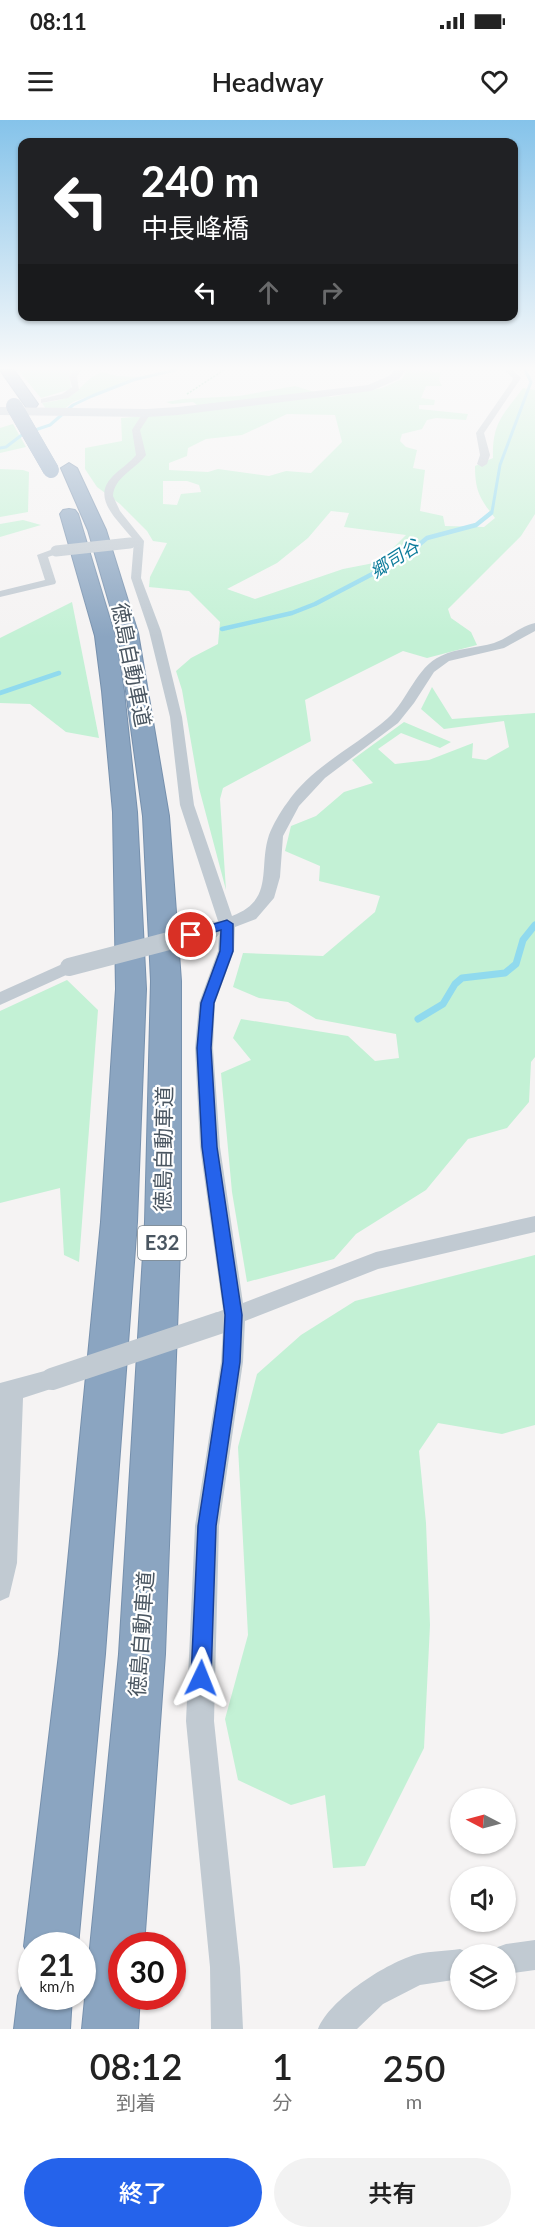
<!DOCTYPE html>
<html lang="ja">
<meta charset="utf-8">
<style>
:root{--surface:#fff;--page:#f2f2f2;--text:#222;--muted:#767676;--accent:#2563eb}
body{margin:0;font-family:Lato,"Noto Sans JP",sans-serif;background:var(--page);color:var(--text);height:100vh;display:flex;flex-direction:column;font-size:22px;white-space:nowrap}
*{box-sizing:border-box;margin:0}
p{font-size:20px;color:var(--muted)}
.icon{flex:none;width:33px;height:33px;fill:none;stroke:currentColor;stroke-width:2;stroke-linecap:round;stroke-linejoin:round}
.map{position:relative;height:1909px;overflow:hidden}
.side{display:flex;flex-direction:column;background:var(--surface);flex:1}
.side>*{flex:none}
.banner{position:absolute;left:18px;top:18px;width:500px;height:183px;border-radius:12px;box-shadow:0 2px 4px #0004;background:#202124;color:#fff;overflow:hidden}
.needle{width:39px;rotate:276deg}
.buttons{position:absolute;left:450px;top:1668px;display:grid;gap:12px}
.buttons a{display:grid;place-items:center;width:66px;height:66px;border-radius:50%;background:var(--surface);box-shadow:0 2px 4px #0004;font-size:30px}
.speed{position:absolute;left:18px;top:1812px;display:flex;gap:12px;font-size:30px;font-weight:700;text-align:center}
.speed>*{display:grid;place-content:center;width:78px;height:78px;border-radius:50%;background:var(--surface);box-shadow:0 2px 4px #0004;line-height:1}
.speed small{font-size:15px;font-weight:400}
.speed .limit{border:9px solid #d22;background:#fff;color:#111}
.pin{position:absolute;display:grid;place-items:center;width:51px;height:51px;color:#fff;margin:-26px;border:3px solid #fff;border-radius:50%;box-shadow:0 2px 6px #0007}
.me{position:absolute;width:66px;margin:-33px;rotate:2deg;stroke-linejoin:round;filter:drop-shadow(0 0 4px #0008)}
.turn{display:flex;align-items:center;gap:21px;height:126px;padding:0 24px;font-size:27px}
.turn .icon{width:78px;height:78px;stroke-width:2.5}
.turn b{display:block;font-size:42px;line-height:51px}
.lanes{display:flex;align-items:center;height:57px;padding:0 24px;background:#0003;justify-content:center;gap:30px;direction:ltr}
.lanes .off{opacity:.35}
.eta{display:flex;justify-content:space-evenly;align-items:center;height:102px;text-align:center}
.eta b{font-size:36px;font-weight:600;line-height:42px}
.cta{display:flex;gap:12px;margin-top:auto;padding:12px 24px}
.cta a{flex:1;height:69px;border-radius:36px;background:var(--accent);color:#fff;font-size:24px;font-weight:600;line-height:69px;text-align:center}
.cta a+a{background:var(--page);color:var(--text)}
.status{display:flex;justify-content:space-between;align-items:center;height:42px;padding:0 30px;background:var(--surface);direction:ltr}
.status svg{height:16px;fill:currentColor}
header{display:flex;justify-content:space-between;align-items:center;height:78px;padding:0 24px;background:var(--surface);font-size:27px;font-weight:600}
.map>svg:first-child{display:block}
.green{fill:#c3f1d5;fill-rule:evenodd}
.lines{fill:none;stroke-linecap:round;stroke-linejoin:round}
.stream-far2{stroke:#90daee;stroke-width:3}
.stream-far1{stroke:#90daee;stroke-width:4.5}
.stream{stroke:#90daee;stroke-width:7}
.highway-casing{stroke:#7690ad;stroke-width:2}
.path{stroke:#7ad0a6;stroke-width:1.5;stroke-dasharray:2 1.5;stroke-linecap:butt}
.street{fill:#c1cad2;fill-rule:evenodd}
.secondary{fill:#c1cbd6;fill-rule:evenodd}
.highway{fill:#8ba5c1;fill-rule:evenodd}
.highway-bridge-casing{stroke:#7690ad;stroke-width:16;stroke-linecap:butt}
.street-bridge-far2{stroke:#c1cad2;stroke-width:11}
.street-bridge-far1{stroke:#c1cad2;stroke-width:18}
.street-bridge{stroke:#c1cad2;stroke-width:22}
.highway-bridge{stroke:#8ba5c1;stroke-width:16}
.route{fill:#2563eb;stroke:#184099;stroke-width:1.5}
.labels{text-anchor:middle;stroke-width:4.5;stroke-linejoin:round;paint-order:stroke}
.far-water-label{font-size:18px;font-style:italic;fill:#0c7c9b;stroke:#fff}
.shield{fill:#fff;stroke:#808990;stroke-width:1.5}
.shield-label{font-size:20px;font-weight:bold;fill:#4a5661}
.street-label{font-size:21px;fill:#4a5661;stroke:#fff}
</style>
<div class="status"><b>08:11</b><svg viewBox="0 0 49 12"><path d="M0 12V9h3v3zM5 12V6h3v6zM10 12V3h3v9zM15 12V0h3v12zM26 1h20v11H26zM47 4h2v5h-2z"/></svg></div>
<header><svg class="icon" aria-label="menu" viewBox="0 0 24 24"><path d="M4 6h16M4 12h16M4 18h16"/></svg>Headway<svg class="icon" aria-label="heart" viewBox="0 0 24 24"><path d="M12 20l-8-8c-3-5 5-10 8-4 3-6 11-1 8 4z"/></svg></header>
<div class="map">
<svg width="535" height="1909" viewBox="0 0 535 1909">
<rect width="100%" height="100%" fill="#f5f3f3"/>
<!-- green -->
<g class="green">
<polygon points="18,250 75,250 69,255 71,269 41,278"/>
<path d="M 407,250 L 441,252 L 439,260 L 442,266 L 426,266 L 421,278 L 435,280 L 434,285 L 419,285 L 419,289 L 468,294 L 466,300 L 436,298 L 427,300 L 422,309 L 402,314 L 400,321 L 406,327 L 417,330 L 413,348 L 425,350 L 420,391 L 443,396 L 445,406 L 484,407 L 495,398 C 480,379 475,371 475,346 L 493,338 C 492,303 503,295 523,268 L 535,270 L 535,394 L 521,416 L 448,489 L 451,498 L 471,512 L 477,525 L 427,538 L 403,531 L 305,580 L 311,621 L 223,668 L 220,679 L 226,770 L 199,668 L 182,570 L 176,551 L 191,538 L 218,524 L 220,502 L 189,471 L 149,467 L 150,457 L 167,423 L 153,421 L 147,411 L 120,384 L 97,367 L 85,349 L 85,328 L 122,321 L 121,298 L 205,291 L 193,282 L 172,284 L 166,282 L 183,279 L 239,276 L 295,266 L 331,277 L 382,268 L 402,259 ZM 287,294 L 335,295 L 342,322 L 311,353 L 286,351 L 269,356 L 218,349 L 208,352 L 169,350 L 169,343 L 187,336 L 188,328 L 206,319 L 242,315 ZM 163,361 L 187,361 L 199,365 L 201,372 L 181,374 L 177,385 L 163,384 ZM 331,391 L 349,393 L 344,407 L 406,415 L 379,442 L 343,449 L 255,479 L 227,469 L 277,443 L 308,418 Z"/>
<path d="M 102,252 L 117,256 L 140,257 L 73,282 L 64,289 L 46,289 L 42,283 C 53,281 68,280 76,272 C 86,263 88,258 102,252 Z"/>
<polygon points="13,304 26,327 0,333 0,308"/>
<polygon points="0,349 23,350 29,352 28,392 0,397"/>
<polygon points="23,400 41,405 0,417 0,404"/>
<polygon points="72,482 99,618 66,612 30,584 0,583 0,518"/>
<polygon points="432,567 452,599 535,593 535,937 531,942 529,982 507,1008 468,1019 426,1070 356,1114 334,1139 247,1162 232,1072 221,953 251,940 233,918 241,899 348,916 375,941 399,938 396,914 316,899 288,882 259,878 233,867 243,833 323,836 375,792 380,776 319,761 320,746 285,731 291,706 316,696 344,672 373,663 352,640 404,602 451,622 440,628 401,613 378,629 395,644 429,640 473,623 472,638 486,640 509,627 504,601 444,609 421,589"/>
<polygon points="67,860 98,890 79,1142 64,1135 60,1068 0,1083 0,891"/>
<polygon points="535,1135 535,1305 502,1314 438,1303 419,1331 426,1403 430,1505 424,1628 365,1746 333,1748 325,1675 291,1685 238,1660 225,1599 248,1515 238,1327 257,1254 301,1215 355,1181"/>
</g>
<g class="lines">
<!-- stream-far2 -->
<g class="stream-far2">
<polyline points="0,328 6,327 23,314 50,305 73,285 92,276 133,260 175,250"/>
<polyline points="489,394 492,392 500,345 531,262 525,250"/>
</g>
<!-- stream-far1 -->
<g class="stream-far1">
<polyline points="222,509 292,493 315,484 403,438 427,418 476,405 491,393"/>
<polyline points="0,573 59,553"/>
</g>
<!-- stream -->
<polyline class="stream" points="418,899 443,884 455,864 462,858 505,853 516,844 523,820 535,805"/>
<!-- highway casing -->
<g class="highway-casing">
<g id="highway">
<polygon points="0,250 14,250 38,284 36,287 26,287"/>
<polygon points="69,343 77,348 106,410 138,513 169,696 181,861 181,1102 165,1534 144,1826 122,1826 122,1876 140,1876 138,1909 82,1909 119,1534 145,1102 151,861 143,696 118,513 88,410 61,348"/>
<polygon points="69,389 75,390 78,394 115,516 124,571 137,692 146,869 137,1102 105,1534 78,1826 32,1826 32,1843 24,1826 59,1534 101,1102 116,869 113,692 102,571 95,516 60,394 63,390"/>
<polygon points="32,1854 32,1876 72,1876 70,1909 14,1909 18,1876 26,1857"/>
</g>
</g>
<!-- path -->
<polyline class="path" points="187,274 224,250"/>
<!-- street -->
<g class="street">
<polygon points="74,250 82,250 77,256 79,270 68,278 41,283 41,279 62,274 72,267 69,256"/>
<polygon points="504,250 513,250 521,258 484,313 490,335 487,344 482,347 477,344 480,335 476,313 512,261 513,258"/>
<path d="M 144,291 L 151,293 L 140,310 L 146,335 C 135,350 114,357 113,376 L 120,391 L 144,421 L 141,458 L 161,511 L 182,597 L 194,685 L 232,796 C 275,780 258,748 269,715 C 273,705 280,692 287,683 C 312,646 355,627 388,598 C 408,580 416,547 441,536 C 457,528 477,528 494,523 C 509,518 520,506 535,503 L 535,511 L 504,528 L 449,541 L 434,552 L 414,583 L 398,603 L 325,658 L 299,686 L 283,716 L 280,757 L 274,778 L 256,799 L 235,807 L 234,831 L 215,883 L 213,928 L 220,1027 L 243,1183 L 376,1132 L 535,1096 L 535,1112 L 378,1149 L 245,1201 L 243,1242 L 219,1406 L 214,1601 L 240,1847 L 243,1909 L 211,1909 L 210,1847 L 186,1601 L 195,1406 L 221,1242 L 223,1209 L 215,1207 L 212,1200 L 215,1193 L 223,1190 L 200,1027 L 195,928 L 199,883 L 218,831 L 219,812 L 210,812 L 208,808 L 210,804 L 218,801 L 180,685 L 170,597 L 149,511 L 131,458 L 134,421 C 121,402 90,380 112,357 C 119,349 129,344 136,335 L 132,310 Z"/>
<polygon points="56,428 60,429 60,433 48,437 56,462 55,464 0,477 0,471 45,460 37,435"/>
<polygon points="69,841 75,843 77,847 75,851 0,885 0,872"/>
<polygon points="52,1249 60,1252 63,1259 60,1266 23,1278 17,1443 9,1477 0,1481 0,1263"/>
<polygon points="535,1820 535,1850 506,1854 506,1834 493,1834 495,1828 506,1824"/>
<path d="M 460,1829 L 471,1834 L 460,1834 L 460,1859 L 420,1865 L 383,1884 L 357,1909 L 318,1909 C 330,1879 387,1842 418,1834 C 431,1831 446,1831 460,1829 Z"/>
</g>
<!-- secondary -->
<polygon class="secondary" points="394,250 406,250 399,259 371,271 178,295 147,297 0,295 0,287 147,289 178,287 368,265 391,255"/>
<!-- highway -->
<use href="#highway" class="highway"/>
<!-- highway-bridge casing -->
<g class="highway-bridge-casing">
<polyline id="highway-bridge" points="14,286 51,350"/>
</g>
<!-- street-bridge-far2 -->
<polyline class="street-bridge-far2" points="56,431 130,423"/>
<!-- street-bridge-far1 -->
<polyline class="street-bridge-far1" points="69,847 211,810"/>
<!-- street-bridge -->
<polyline class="street-bridge" points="52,1259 219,1203"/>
<!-- highway-bridge -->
<use href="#highway-bridge" class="highway-bridge"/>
</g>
<!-- sky -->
<linearGradient id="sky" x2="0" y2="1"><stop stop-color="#85c3ea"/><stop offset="0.48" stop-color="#fafafa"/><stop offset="1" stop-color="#fafafa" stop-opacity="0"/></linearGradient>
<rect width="535" height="517" fill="url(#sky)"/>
<!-- route -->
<polygon class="route" points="227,800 233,804 233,831 214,883 211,928 217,1027 242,1195 240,1242 216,1406 211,1558 208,1565 201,1568 194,1565 191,1558 198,1406 223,1242 225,1195 202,1027 197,928 201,883 220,831 221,810 191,819 185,815 187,812"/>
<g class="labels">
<!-- far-water labels -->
<g class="far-water-label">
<text transform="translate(395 439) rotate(-33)" y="6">郷司谷</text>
</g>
<!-- shield labels -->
<rect class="shield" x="138" y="1106" width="48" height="34" rx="4.5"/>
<g class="shield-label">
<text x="162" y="1130">E32</text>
</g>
<!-- street labels -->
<g class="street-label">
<text transform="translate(131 545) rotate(79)" y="7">徳島自動車道</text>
<text transform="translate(164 1029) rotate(-89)" y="7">徳島自動車道</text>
<text transform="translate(142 1514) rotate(-86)" y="7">徳島自動車道</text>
</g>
</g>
</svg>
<div class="buttons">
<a><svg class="needle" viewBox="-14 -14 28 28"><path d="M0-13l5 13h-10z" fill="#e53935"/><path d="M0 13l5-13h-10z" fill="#767676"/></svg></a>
<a><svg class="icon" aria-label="sound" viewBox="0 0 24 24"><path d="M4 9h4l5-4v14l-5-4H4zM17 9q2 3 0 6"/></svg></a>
<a><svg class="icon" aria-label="layers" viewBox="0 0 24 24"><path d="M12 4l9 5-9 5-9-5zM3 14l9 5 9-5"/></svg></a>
</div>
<div class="speed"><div>21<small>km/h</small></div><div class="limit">30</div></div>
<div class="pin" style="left:191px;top:815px;background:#d93025"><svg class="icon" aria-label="arrive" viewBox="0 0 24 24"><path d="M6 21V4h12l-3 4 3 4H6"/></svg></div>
<svg class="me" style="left:201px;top:1558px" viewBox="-20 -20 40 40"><path d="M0-17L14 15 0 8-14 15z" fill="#2563eb" stroke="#fff" stroke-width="4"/></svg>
<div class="banner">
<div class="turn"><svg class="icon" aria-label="left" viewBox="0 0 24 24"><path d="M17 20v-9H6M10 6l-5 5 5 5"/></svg><div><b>240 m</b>中長峰橋</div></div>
<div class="lanes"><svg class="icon" aria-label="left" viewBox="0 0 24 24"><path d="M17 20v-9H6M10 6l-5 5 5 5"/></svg><svg class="icon off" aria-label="ahead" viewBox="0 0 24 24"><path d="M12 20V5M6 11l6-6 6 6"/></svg><svg class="icon off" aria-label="right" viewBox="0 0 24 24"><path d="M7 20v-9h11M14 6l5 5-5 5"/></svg></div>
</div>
</div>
<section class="side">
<div class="eta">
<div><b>08:12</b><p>到着</p></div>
<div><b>1</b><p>分</p></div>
<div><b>250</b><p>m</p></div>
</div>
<div class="cta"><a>終了</a><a>共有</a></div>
</section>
